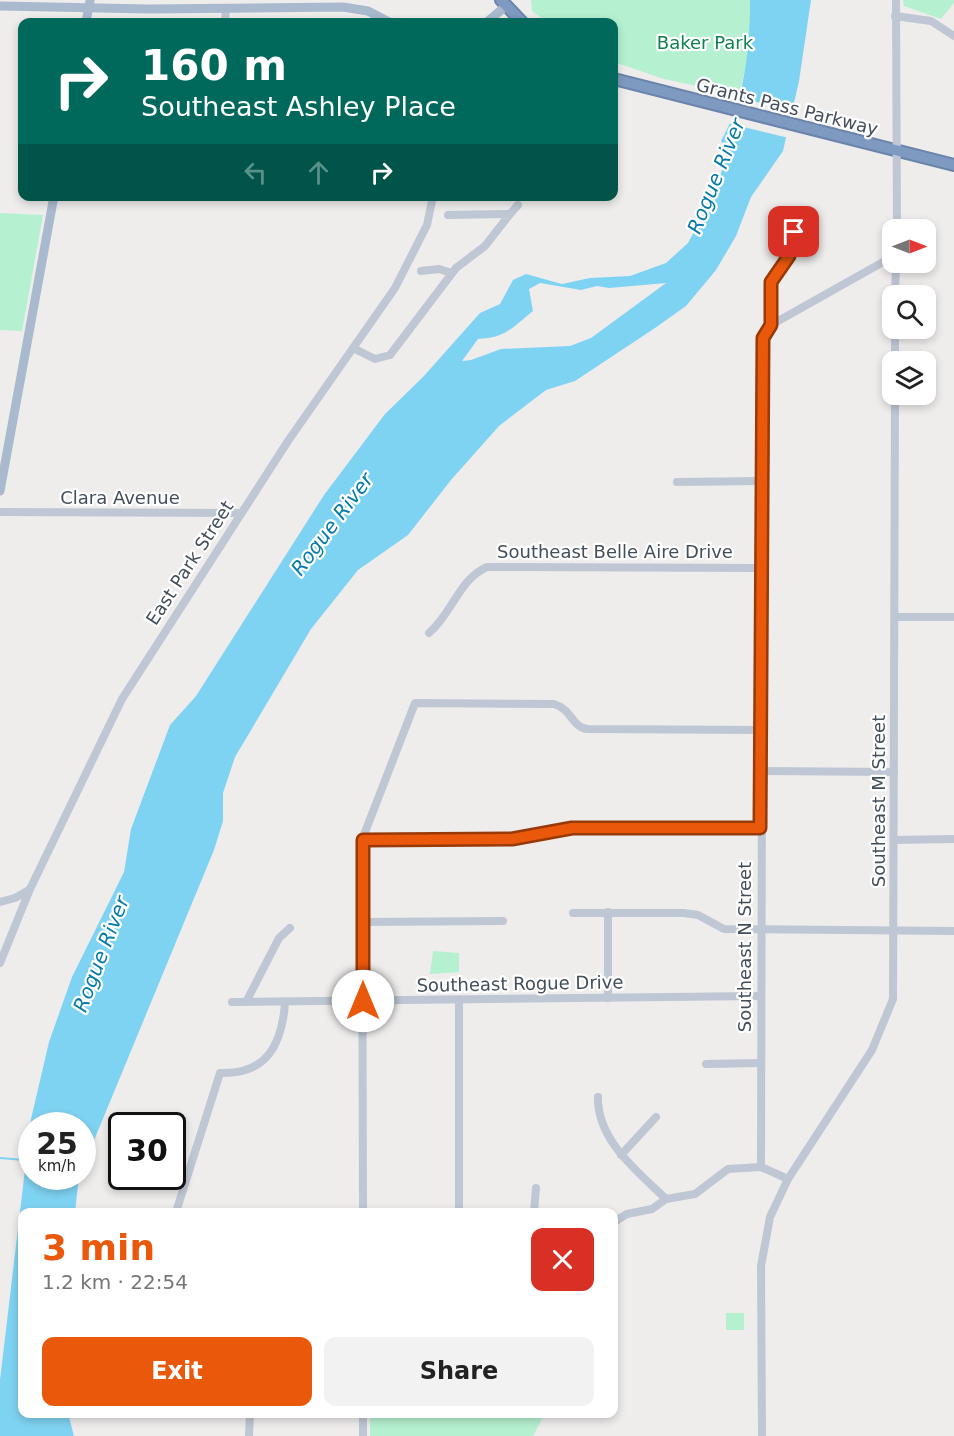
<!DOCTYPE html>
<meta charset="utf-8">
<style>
:root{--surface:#fff;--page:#f2f2f2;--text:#222;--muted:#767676;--accent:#ea580c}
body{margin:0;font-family:"DejaVu Sans",sans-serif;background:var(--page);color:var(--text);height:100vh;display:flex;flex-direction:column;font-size:22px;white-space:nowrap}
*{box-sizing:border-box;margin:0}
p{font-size:20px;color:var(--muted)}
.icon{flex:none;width:33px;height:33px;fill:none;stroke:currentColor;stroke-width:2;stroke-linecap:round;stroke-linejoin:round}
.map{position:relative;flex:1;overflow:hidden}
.side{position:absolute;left:18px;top:1208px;width:600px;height:210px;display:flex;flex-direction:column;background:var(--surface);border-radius:12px;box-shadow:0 3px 9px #0003}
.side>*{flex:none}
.guide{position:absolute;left:18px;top:18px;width:600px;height:183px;border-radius:12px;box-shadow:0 3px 9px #0003;background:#00695c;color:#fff;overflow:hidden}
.needle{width:39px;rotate:90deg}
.controls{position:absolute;left:882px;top:219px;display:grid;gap:12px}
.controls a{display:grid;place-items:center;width:54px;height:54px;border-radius:12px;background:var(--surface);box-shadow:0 3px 9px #0003;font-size:30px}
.speed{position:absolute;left:18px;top:1112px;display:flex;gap:12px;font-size:30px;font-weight:700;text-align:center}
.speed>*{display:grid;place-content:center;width:78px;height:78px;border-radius:50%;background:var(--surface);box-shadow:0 3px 9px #0003;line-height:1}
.speed small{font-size:15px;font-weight:400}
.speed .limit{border:3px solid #111;border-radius:9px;background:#fff;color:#111}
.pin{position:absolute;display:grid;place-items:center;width:51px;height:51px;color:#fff;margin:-26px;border-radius:12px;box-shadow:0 3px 9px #0006}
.me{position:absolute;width:66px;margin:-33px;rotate:0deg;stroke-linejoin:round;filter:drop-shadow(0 0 4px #0008)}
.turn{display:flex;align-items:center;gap:21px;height:126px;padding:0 24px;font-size:27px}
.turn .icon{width:78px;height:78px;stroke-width:2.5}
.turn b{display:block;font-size:42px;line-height:51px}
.lanes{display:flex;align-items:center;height:57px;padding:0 24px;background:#0003;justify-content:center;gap:30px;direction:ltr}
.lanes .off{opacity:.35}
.round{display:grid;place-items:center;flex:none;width:63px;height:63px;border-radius:12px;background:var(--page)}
.headline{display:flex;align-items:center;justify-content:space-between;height:102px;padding:0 24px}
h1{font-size:36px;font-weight:600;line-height:45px;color:var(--accent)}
.action{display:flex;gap:12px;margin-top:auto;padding:12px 24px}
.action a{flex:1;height:69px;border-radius:12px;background:var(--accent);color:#fff;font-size:24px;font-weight:600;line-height:69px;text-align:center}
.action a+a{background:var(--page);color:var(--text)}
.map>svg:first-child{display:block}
.green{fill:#b5f1d0}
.water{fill:#7fd3f2;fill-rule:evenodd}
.pier{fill:#efecec}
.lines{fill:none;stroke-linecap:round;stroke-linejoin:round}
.stream{stroke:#7fd3f2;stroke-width:2}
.highway-casing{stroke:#6a85ab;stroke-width:14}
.minor{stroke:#bec7d3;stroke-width:8}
.major{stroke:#a9b9ce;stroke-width:9}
.highway{stroke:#7f9ac0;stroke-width:10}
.route-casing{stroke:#983908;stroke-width:15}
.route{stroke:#ea580c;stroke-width:10}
.labels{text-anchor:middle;stroke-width:4.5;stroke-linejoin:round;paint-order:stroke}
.park-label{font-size:18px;fill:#0f804f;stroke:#fff}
.street-label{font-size:18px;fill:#434e5b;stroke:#fff}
.water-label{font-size:20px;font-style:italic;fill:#037aa7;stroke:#fff}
</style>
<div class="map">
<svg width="954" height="1436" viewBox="0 0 954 1436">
<rect width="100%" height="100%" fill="#efecec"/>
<!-- green -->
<g class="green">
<polygon points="531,0 750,0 750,47 739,95 664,79 614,62 614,22 547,22 532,11"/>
<polygon points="903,0 954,0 954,3 941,19 904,6"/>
<polygon points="0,213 43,215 22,331 0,330"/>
<polygon points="433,951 459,953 459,972 430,974"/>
<rect x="726" y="1313" width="18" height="17"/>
<polygon points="370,1413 545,1413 533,1436 370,1436"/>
</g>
<!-- water -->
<path class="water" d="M 750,0 L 811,0 L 799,81 L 783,151 L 751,197 L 736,236 L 716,270 L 686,306 L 655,328 L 575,381 L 546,390 L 499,426 L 451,480 L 408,535 L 358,570 L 311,629 L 235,757 L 223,793 L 223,821 L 214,850 L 83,1167 L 82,1125 L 32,1125 L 32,1176 L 79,1176 L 75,1212 L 22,1212 L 22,1413 L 68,1413 L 74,1436 L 0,1436 L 0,1380 L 31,1119 L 49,1042 L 72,977 L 124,872 L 131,829 L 170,725 L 196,696 L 324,495 L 385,414 L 423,377 L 480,313 L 500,304 L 513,280 L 526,274 L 562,284 L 590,278 L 630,276 L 666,263 L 688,243 L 715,193 L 728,150 L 721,141 C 745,99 750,48 750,0 ZM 540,283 L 581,290 L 597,286 L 609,288 L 666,283 L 591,338 L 570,346 L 501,349 L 471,360 L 462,361 L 478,339 C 505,338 512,328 533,311 L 529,289 Z"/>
<!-- pier -->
<polygon class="pier" points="735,97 795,111 789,138 727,123"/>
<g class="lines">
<!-- stream -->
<polyline class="stream" points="0,1158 24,1160 32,1156"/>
<!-- highway casing -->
<g class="highway-casing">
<g id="highway">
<polyline points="501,0 522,22"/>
<polyline points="614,79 954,165"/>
</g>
</g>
<!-- minor -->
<g class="minor">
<polyline points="896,0 897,230"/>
<polyline points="895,16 931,21 954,36"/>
<polyline points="225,22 226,9"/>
<polyline points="510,214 518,205"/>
<polyline points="421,271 439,269 452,273"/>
<polyline points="895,296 896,262"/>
<polyline points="771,325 771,282 789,256 794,232"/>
<polyline points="355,349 375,359 390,355 456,268 485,246 510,214 448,215"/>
<polyline points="895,362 895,328"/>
<polyline points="677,482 762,481"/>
<polyline points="0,512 241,513"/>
<polyline points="895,617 954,617"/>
<path d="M 429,633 C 452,614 459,579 487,567 L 761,568"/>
<polyline points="760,771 894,772"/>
<polyline points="362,840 511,839 572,828 760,828"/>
<polyline points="894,840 954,839"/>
<polyline points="0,902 15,898 29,890"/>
<polyline points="608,912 608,998"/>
<polyline points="573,913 684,913 698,915 724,929 954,931"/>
<polyline points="363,922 503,921"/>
<polyline points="0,963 30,889 122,699 288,441 395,288 427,225 433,196"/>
<polyline points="232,1002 760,996"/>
<polyline points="246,1002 279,938 290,928"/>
<polyline points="706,1064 760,1063"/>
<path d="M 598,1097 C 597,1140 637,1171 666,1199"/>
<polyline points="621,1155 656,1117"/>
<polyline points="788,1179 761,1167 763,338 771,325 892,257"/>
<path d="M 176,1212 L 220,1073 C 267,1075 282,1044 285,1003"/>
<path d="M 363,1212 L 362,840 L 415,703 L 554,704 C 572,709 572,728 588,729 L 760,730"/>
<polyline points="459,1212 459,1001"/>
<polyline points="534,1212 536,1188"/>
<polyline points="614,1222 627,1214 652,1209 666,1199 695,1194 728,1169 761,1167"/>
<polyline points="249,1436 250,1413"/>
<polyline points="363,1436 363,1413"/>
<polyline points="762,1436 761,1266 770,1217 788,1179 872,1050 893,999 895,394"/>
</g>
<!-- major -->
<g class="major">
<polyline points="0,6 149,9 343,7 368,11 389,22"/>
<polyline points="86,22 90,1"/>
<polyline points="487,22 506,6"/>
<polyline points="0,491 54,196"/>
</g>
<!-- highway -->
<use href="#highway" class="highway"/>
</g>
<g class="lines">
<!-- route casing -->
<g class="route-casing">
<polyline id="route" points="363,1001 363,840 512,839 572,828 760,828 763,338 771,325 771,282 789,256 794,232"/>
</g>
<!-- route -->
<use href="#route" class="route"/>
</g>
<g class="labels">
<!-- park labels -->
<g class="park-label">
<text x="705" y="49">Baker Park</text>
</g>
<!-- street labels -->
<g class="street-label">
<text transform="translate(787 107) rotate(14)" y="6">Grants Pass Parkway</text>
<text x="120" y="504">Clara Avenue</text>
<text x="615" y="558">Southeast Belle Aire Drive</text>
<text transform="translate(190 563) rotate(-57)" y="6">East Park Street</text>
<text transform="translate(879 801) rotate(-90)" y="6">Southeast M Street</text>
<text transform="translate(745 947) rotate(-90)" y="6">Southeast N Street</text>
<text transform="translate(520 984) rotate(-1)" y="6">Southeast Rogue Drive</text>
</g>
<!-- water labels -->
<g class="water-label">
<text transform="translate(716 176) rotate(-68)" y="7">Rogue River</text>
<text transform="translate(332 524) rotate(-53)" y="7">Rogue River</text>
<text transform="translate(101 954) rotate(-69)" y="7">Rogue River</text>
</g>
</g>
</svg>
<div class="controls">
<a><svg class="needle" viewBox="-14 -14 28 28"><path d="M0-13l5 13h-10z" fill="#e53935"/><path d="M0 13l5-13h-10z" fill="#767676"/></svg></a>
<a><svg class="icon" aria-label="search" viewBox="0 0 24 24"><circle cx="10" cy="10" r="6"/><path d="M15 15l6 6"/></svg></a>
<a><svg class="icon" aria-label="layers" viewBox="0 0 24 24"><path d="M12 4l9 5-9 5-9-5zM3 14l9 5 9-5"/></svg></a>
</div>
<div class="speed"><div>25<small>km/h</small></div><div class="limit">30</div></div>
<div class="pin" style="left:794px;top:232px;background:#d93025"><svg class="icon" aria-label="arrive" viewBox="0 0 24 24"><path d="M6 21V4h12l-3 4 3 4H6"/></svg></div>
<svg class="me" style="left:363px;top:1001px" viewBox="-20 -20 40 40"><circle r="19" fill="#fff"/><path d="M0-13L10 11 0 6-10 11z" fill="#ea580c"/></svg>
<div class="guide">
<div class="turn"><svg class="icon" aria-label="right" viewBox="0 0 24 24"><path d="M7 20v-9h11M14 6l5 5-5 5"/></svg><div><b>160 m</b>Southeast Ashley Place</div></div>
<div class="lanes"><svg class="icon off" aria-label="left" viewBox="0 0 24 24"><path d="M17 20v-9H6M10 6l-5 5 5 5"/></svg><svg class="icon off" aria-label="ahead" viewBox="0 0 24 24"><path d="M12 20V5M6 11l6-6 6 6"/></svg><svg class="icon" aria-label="right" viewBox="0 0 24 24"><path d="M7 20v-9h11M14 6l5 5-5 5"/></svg></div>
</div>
<section class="side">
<div class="headline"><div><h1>3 min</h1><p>1.2 km · 22:54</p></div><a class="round" style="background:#d93025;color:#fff"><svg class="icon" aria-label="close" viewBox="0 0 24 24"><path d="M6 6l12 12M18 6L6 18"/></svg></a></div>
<div class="action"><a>Exit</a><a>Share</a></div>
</section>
</div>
